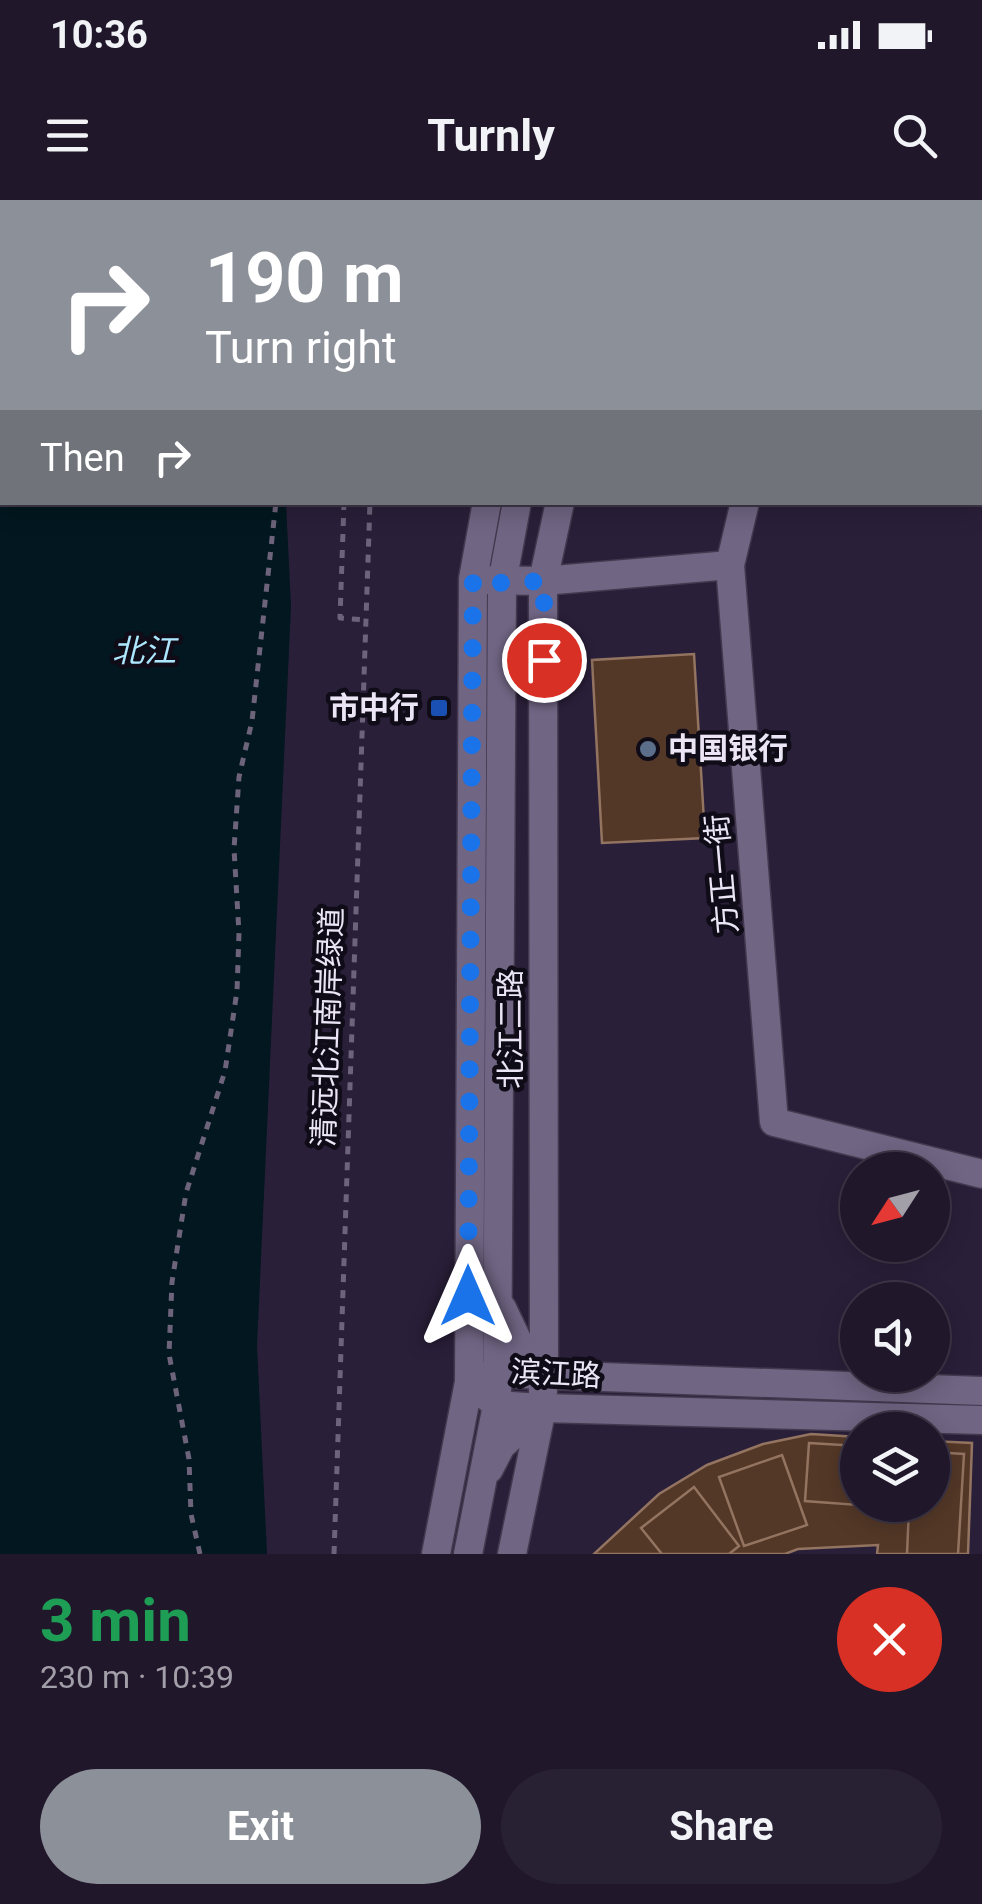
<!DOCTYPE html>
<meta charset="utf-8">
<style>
:root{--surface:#20172b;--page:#282033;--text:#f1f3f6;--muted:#a29fa9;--line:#3d3647;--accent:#8c9099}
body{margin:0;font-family:Roboto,"Noto Sans SC",sans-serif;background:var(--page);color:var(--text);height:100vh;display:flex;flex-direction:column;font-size:38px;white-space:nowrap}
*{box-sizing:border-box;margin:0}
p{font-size:32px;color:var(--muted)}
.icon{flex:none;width:55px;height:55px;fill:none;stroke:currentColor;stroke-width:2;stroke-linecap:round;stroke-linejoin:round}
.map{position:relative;height:1354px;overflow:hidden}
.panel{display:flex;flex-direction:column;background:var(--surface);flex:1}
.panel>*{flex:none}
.hud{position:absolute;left:0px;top:0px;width:982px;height:305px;box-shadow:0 5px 25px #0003,0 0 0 2px var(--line);background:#8c9099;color:#fff;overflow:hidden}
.needle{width:65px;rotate:234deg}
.tools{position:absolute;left:840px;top:952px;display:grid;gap:20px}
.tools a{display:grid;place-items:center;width:110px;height:110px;border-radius:50%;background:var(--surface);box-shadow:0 5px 25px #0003,0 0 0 2px var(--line);font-size:50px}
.pin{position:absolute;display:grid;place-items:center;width:85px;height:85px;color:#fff;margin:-42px;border:5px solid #fff;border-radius:50%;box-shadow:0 2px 10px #0007}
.me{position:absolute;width:110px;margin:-55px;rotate:0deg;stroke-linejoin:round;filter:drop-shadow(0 0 8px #0008)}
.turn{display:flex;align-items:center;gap:35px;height:210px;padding:0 40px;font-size:45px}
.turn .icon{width:130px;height:130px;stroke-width:2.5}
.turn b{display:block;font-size:70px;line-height:85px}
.then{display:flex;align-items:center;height:95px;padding:0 40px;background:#0003;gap:20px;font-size:38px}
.round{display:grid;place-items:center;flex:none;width:105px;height:105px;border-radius:52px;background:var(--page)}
.overview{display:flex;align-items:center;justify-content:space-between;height:170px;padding:0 40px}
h1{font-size:60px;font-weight:700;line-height:75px;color:#1e9e55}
.button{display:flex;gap:20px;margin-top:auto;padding:20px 40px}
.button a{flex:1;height:115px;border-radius:60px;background:var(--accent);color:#fff;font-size:40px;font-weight:700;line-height:115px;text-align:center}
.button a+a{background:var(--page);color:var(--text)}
.status{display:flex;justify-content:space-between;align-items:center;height:70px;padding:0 50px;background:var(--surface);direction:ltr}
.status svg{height:28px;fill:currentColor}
header{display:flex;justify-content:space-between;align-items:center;height:130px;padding:0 40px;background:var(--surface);font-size:45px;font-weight:700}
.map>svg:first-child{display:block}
.water{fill:#02171f}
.building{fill:#543827;stroke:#937461;stroke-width:2.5}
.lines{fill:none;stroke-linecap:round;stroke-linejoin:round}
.minor-casing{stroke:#43394e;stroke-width:31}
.secondary-casing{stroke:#43394e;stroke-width:31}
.path{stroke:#6d637a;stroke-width:5;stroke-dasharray:8 8;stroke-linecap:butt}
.minor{stroke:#706583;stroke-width:28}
.secondary{stroke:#706583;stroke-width:28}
.route{stroke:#1a73e8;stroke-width:18;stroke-dasharray:0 32.4}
.transit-dot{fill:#1a4fb4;stroke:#100c17;stroke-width:4}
.service-dot{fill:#5c6f8a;stroke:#100c17;stroke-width:4}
.labels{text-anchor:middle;stroke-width:9;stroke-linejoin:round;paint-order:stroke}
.poi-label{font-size:30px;font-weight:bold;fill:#ebe5f6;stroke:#100c17;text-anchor:end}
.street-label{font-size:30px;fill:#ebe5f6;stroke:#100c17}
.water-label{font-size:32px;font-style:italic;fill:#ade7fe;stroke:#100c17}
</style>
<div class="status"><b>10:36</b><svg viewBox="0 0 49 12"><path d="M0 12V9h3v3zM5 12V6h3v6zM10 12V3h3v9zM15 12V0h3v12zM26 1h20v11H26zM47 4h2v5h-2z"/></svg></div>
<header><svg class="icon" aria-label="menu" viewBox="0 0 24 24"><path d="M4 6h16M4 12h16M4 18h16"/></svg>Turnly<svg class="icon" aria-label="search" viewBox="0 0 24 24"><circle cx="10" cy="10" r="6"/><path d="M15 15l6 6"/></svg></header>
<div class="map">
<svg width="982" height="1354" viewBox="0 0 982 1354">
<rect width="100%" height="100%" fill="#2a1f39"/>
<!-- water -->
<polygon class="water" points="0,0 246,0 2,2 2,302 286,303 291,406 257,1146 267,1354 0,1354"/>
<!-- building -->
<g class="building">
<polygon points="694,454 705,638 602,643 592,460"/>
<polygon points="811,1234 858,1237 858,1305 932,1305 932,1241 972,1243 968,1354 877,1354 878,1345 798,1349 785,1354 594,1354 659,1294 707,1265 763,1244"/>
<polygon points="809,1243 858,1246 858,1305 805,1301"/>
<polygon points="932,1252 964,1254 958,1354 907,1354 909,1308 864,1305 932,1305"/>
<polygon points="782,1255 807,1325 744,1346 719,1277"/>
<polygon points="694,1287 739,1346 729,1354 662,1354 641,1328"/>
</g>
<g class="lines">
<!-- minor casing -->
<g class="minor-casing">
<g id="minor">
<polyline points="621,2 622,0"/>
<polyline points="815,2 815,0"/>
<polyline points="745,302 730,365 774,922 982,974"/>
<polyline points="483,380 543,381 730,365"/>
<polyline points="512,1354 542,1208 544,1174 543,381 560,302"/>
</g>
</g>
<!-- secondary casing -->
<g class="secondary-casing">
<g id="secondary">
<polyline points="543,2 544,0"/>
<polyline points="573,2 574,0"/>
<polyline points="502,1108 522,1150 544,1174"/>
<polyline points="480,1178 497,1173 982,1191"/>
<polyline points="485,1195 497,1205 542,1208 982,1220"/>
<polyline points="489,1269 501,1246 542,1208"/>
<polyline points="436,1354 469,1182 473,379 487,302"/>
<polyline points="468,1354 497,1205 502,383 517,302"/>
</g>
</g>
<!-- path -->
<g class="path">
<polyline points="344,0 344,2"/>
<polyline points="401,2 402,0"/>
<polyline points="429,2 429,0"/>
<polyline points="344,302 340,418 366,420"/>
<polyline points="200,1354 191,1314 189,1259 169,1154 172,1082 186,993 225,871 237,791 239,733 234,649 239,577 252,521 276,302"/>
<polyline points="334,1354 370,302"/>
</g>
<!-- minor -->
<use href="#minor" class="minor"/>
<!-- secondary -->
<use href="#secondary" class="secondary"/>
</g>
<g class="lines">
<!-- route -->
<polyline class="route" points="468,1096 473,379 502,383 544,381 544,460"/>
</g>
<!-- markers -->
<rect class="transit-dot" x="429" y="498" width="20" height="20" rx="5"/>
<circle class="service-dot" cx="648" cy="549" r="10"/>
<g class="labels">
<!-- poi labels -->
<g class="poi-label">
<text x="419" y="518">市中行</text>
<text x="668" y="559" text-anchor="start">中国银行</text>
</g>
<!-- street labels -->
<g class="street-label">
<text transform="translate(722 674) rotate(-95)" y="10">方正一街</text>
<text transform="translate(328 827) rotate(-88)" y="10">清远北江南岸绿道</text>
<text transform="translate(511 829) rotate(-90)" y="10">北江二路</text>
<text transform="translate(556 1174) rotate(3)" y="10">滨江路</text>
</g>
<!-- water labels -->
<g class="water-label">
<text x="144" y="462">北江</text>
</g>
</g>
</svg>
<div class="tools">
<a><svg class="needle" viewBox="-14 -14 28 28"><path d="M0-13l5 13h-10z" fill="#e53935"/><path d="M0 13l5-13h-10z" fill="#a29fa9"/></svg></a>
<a><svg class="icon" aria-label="sound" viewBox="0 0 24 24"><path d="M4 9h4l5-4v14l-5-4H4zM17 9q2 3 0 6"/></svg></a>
<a><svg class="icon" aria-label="layers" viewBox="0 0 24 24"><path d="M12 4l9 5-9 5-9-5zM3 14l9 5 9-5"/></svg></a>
</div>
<div class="pin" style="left:544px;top:460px;background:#d93025"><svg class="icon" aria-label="arrive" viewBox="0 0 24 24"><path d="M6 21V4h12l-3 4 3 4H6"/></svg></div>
<svg class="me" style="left:468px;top:1096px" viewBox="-20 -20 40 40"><path d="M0-17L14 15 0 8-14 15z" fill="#1a73e8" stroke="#fff" stroke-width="4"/></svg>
<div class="hud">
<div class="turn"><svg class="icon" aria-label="right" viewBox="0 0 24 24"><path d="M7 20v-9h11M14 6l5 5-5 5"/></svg><div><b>190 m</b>Turn right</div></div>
<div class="then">Then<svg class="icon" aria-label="right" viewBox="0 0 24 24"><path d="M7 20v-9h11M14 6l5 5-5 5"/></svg></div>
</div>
</div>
<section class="panel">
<div class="overview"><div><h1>3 min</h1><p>230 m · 10:39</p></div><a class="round" style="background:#d93025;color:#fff"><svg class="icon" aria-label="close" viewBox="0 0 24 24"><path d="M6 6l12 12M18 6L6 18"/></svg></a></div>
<div class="button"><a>Exit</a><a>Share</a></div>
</section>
